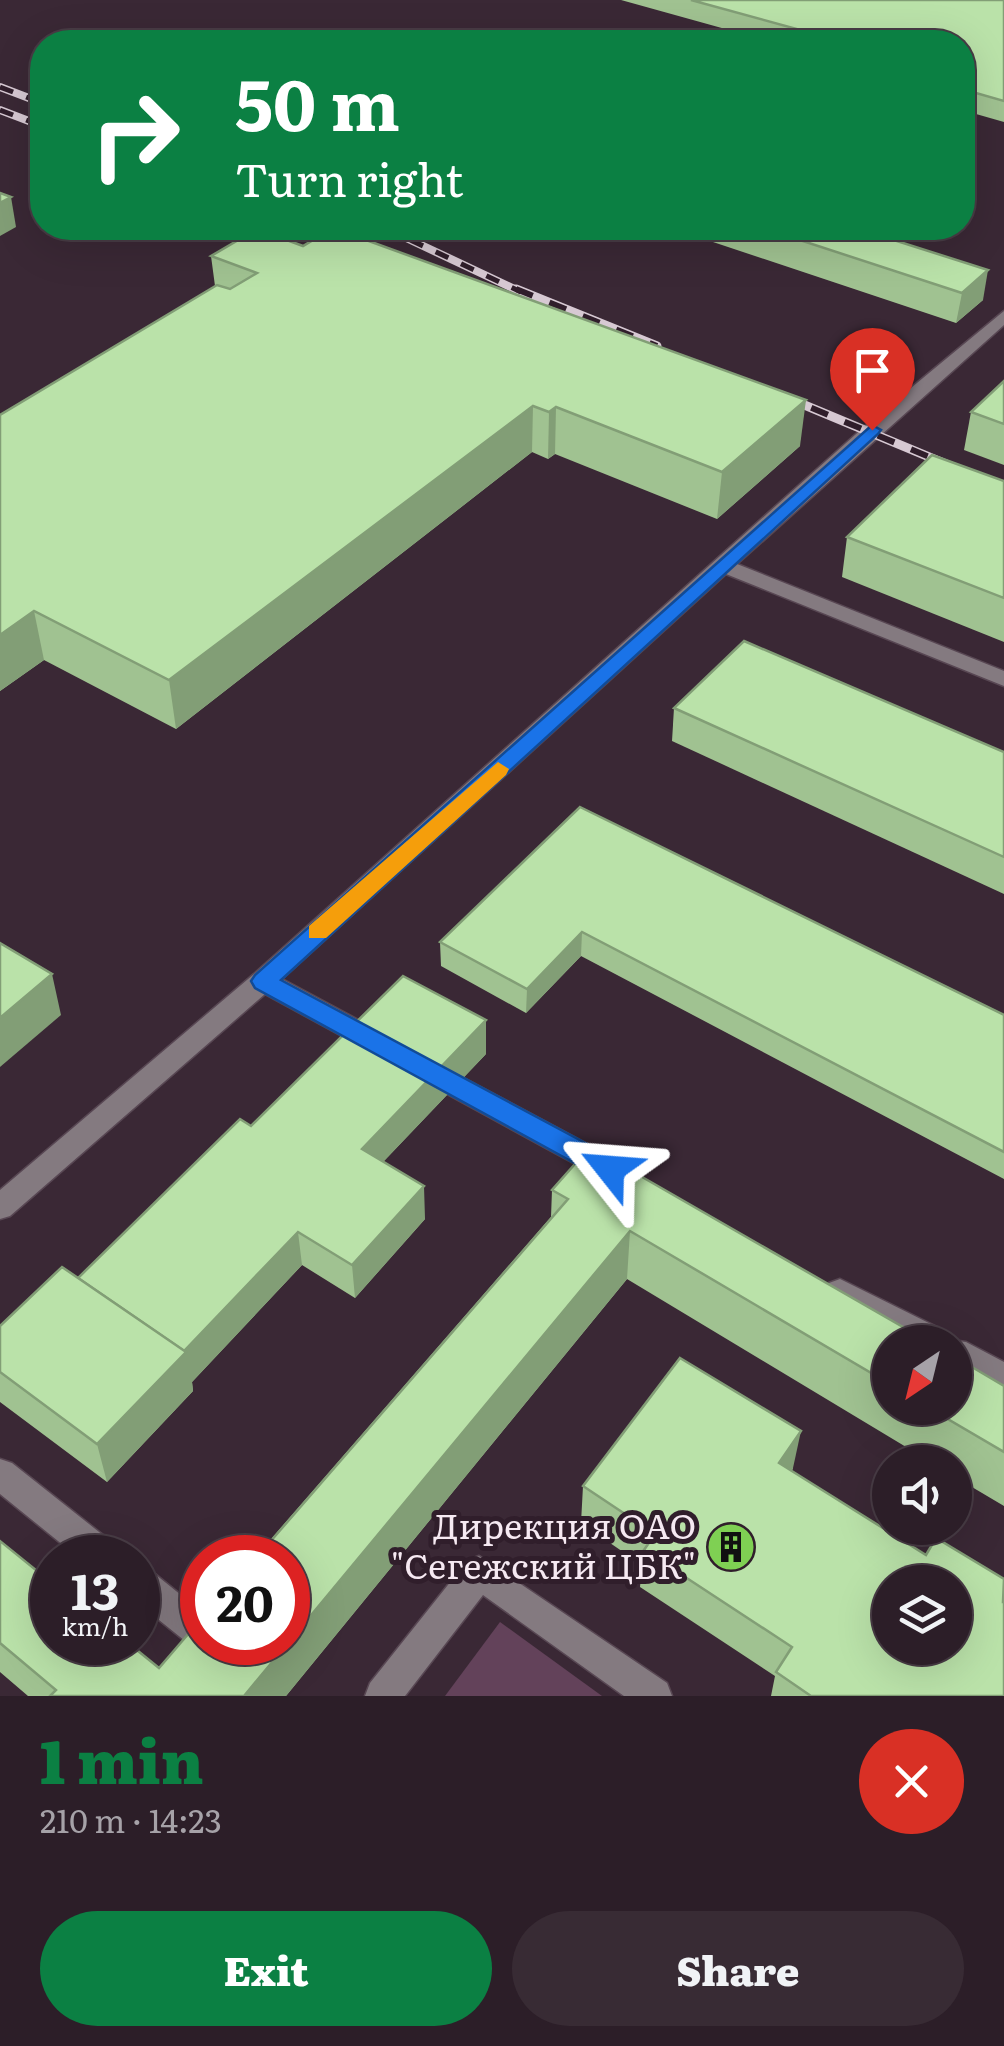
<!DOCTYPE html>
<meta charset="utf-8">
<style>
:root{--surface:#2c1e28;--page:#382b34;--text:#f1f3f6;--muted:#a6a2a8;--line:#483c45;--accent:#0b8043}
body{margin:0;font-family:Literata,serif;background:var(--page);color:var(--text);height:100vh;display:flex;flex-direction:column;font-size:38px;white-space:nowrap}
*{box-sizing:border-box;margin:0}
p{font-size:32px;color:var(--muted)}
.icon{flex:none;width:55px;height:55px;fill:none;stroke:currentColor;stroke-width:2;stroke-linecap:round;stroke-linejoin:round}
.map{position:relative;height:1696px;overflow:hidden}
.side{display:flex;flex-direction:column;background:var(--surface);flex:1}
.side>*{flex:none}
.hud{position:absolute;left:30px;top:30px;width:945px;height:210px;border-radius:40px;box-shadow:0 10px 40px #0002,0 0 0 2px var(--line);background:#0b8043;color:#fff;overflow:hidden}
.needle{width:65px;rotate:215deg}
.fabs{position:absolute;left:872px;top:1325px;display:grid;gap:20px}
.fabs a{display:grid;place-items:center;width:100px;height:100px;border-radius:50%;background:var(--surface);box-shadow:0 10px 40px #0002,0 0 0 2px var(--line);font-size:50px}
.speed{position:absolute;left:30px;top:1535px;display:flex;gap:20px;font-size:50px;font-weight:700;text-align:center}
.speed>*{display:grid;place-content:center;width:130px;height:130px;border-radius:50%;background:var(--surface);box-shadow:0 10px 40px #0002,0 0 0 2px var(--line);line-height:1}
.speed small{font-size:25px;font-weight:400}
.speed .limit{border:15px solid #d22;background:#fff;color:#111}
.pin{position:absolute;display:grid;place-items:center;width:85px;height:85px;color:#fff;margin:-102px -42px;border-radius:50% 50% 50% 0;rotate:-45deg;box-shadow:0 0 10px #0007}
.pin .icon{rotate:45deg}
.me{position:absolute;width:110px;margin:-55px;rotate:298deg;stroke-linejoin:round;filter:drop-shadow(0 0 8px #0008)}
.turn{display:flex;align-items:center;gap:35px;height:210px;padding:0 40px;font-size:45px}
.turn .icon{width:130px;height:130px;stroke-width:2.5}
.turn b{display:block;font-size:70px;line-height:85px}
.round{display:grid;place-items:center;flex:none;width:105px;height:105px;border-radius:52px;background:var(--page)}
.headline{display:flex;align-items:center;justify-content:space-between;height:170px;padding:0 40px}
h1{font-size:60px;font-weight:800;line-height:75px;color:var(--accent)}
.button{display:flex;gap:20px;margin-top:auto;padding:20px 40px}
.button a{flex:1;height:115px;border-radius:60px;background:var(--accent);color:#fff;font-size:40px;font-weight:800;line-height:115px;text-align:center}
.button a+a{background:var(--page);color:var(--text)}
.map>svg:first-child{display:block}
.green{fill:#63425a}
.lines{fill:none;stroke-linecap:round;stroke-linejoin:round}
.minor-casing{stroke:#584753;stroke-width:3}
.minor{fill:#847a80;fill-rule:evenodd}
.rail-far1-casing{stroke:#d7c9d3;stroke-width:8}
.rail-casing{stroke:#d7c9d3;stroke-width:9}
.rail-far1{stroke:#301e2b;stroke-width:5;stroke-dasharray:14;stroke-linecap:butt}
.rail{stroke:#301e2b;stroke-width:6;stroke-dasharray:18;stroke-linecap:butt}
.wall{fill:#a0c291}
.shaded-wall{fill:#829e76}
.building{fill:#bae2a9;stroke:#829e76;stroke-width:2.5;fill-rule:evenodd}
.route{fill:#1a73e8;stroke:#114b97;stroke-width:2.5}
.slow{fill:#f59e0b}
.labels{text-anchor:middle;stroke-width:10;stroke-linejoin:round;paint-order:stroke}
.near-poi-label{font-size:35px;fill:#f6e9f2;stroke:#301e2b;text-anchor:end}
</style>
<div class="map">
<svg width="1004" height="1696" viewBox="0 0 1004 1696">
<rect width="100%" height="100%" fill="#3a2835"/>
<!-- green -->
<polygon class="green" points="500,1622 602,1696 445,1696"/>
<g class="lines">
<!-- minor casing -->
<g class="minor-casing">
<g id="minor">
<polygon points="1004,311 1004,325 737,564 1004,671 1004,686 726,574 282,979 388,1036 392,1043 388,1050 368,1050 265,994 10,1216 0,1219 0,1190 254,974 865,426"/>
<polygon points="426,1058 621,1162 626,1170 621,1178 611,1182 601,1178 416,1077 412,1069 416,1061"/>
<polygon points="840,1279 947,1332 951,1340 966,1342 1004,1362 1004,1392 955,1368 955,1342 908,1342 829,1301 825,1292 829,1283"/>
<polygon points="0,1459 12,1463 118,1547 123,1558 79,1558 0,1494"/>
<polygon points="479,1556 667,1683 672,1696 624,1696 483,1595 405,1696 365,1696 370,1683 467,1561"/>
<polygon points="138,1566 150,1570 202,1612 202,1642 214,1645 202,1650 190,1645 138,1603"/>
</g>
</g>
<!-- minor -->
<use href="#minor" class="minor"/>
<!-- rail-far1 casing -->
<g class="rail-far1-casing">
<g id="rail-far1">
<polyline points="0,87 42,103"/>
<polyline points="0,110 42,126"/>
<polyline points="385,228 521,292"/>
</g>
</g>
<!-- rail casing -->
<g class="rail-casing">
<g id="rail">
<polyline points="516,289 657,346"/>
<polyline points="778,394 1004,488"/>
</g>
</g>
<!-- rail-far1 -->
<use href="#rail-far1" class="rail-far1"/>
<!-- rail -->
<use href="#rail" class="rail"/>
</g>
<!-- wall -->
<g class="wall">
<polygon points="621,0 1004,0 1004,122 962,110 962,42 772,42"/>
<polygon points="671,228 889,228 879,235 983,300 956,323"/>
<polygon points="211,256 800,446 717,519 555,454 548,459 532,452 176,729 44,660 0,691 0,415 215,286"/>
<polygon points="1004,381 1004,465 964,450 971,412"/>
<polygon points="1004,481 1004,642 842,577 847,537"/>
<polygon points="674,708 1004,752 1004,894 672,741"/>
<polygon points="580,807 1004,1015 1004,1179 581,956 526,1013 441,966 440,942"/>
<polygon points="486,1054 383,1162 425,1219 355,1298 302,1265 192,1382 193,1391 107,1482 0,1402 0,1326 78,1278 251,1126"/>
<polygon points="552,1190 890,1342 890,1408 955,1408 1004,1386 1004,1506 955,1477 955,1462 931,1462 627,1279 286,1696 28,1696 0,1672 0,1541 159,1668 551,1217"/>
<polygon points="793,1468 792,1471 1004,1696 771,1696 775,1676 640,1587 642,1565 581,1523 583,1486"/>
</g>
<!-- shaded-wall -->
<g class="shaded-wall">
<polygon points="11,197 16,227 0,236 0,203"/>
<polygon points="868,228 889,228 866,245"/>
<polygon points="988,270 983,300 956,323 962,293"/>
<polygon points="806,400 800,446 717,519 722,472"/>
<polygon points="533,406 532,452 176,729 169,680"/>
<polygon points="556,407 555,454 548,459 549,412"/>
<polygon points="34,611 44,660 0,691 0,635"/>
<polygon points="582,932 581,956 526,1013 527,989"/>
<polygon points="52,974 61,1015 0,1067 0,1018"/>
<polygon points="486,1020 486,1054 364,1182 362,1149"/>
<polygon points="424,1186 425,1219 355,1298 352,1265"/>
<polygon points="630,1231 627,1279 286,1696 244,1696"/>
<polygon points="298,1232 302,1265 192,1382 193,1391 107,1482 97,1444"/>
<polygon points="801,1431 793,1468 772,1500 779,1463"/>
</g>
<!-- building -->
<g class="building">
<polygon points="691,0 1004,0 1004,101 962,89 962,42 844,42"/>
<polygon points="0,193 11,197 0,203"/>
<polygon points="333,228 806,400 722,472 556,407 549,412 533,406 169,680 34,611 0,635 0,415 217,285 230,289 257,273 211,256 257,229 303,246"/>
<polygon points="763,228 856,228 988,270 962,293"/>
<polygon points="1004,381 1004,424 971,412"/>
<polygon points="932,455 1004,481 1004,598 847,537"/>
<polygon points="744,641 1004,752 1004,857 674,708"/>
<polygon points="580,807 1004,1015 1004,1152 582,932 527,989 440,942"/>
<polygon points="0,943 52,974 0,1018"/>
<polygon points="403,976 486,1020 362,1149 424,1186 352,1265 298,1232 184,1351 78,1278 240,1119 251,1126"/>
<polygon points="590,1147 929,1342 890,1342 890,1384 630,1231 244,1696 50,1696 56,1690 0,1643 0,1541 52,1583 52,1642 127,1642 159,1668 202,1618 202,1642 288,1642 288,1558 256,1558 568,1199 552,1190"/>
<polygon points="62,1267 186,1352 97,1444 0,1372 0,1326"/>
<polygon points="955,1357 1004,1386 1004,1452 929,1408 955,1408"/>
<path d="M 680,1358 L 801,1431 L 779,1463 L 926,1555 L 936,1538 L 1004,1579 L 1003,1602 L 1004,1602 L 1004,1696 L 811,1696 L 776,1672 L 792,1647 L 644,1550 L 655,1534 L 583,1486 ZM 890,1582 L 955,1582 L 955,1648 L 890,1648 Z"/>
</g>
<!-- route -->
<polygon class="route" points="872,425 881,430 878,434 281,980 619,1161 623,1169 619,1177 600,1177 255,988 251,981 255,975"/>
<!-- slow -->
<polygon class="slow" points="498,762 509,769 506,775 326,938 309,938 309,926"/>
<!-- icons -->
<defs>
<g id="building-disc" transform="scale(2.5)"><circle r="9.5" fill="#7fd053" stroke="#301e2b"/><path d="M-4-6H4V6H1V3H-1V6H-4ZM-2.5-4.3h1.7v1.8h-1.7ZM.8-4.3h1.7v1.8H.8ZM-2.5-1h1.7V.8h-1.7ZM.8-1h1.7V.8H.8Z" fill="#111"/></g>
</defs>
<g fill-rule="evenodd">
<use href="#building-disc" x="731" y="1547"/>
</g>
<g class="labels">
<!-- near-poi labels -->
<g class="near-poi-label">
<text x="696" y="1539">Дирекция ОАО<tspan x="696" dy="40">"Сегежский ЦБК"</tspan></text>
</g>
</g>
</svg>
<div class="fabs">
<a><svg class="needle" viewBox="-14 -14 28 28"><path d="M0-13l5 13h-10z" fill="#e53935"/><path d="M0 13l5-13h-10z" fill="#a6a2a8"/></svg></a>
<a><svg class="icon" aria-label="sound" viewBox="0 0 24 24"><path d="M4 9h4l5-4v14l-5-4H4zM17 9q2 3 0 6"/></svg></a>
<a><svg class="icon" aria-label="layers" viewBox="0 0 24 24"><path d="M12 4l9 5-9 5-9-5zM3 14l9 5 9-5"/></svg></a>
</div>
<div class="speed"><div>13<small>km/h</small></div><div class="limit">20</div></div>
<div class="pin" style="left:872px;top:430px;background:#d93025"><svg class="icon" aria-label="arrive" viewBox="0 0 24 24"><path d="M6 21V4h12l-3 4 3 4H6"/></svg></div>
<svg class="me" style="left:610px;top:1169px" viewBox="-20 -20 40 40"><path d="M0-17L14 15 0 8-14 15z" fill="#1a73e8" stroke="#fff" stroke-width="4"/></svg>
<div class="hud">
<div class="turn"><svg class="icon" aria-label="right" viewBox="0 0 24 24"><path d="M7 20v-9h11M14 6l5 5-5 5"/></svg><div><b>50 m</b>Turn right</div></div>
</div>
</div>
<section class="side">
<div class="headline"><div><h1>1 min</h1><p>210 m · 14:23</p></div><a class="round" style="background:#d93025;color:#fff"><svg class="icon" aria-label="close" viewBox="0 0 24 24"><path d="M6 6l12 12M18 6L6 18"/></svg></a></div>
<div class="button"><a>Exit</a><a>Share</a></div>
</section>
